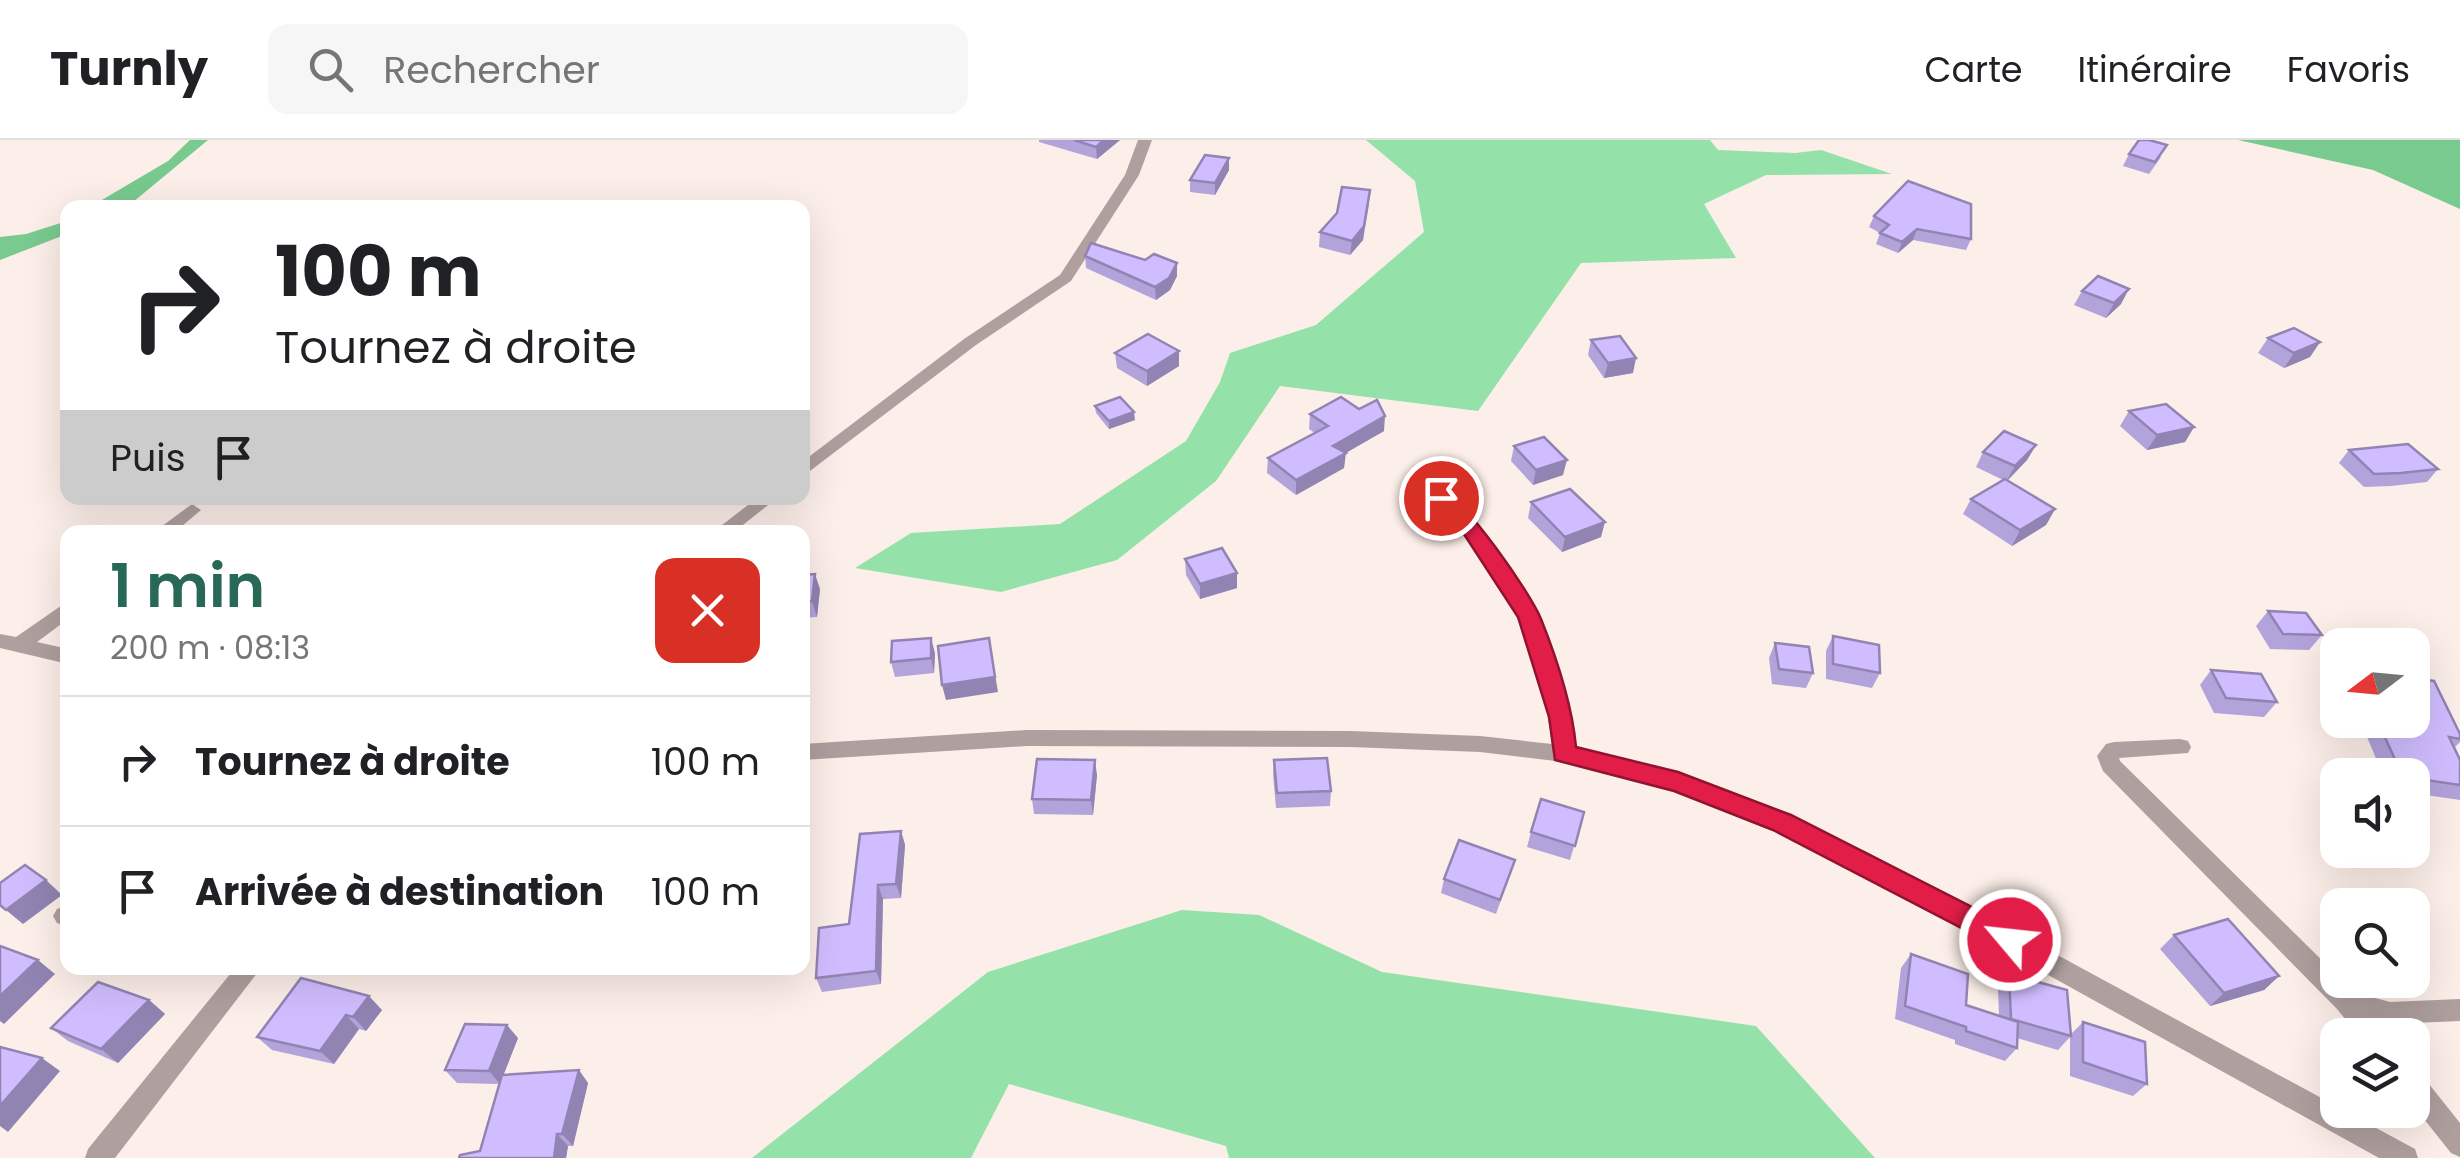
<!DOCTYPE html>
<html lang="fr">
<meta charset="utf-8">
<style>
:root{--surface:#fff;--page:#f6f6f6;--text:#202124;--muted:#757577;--line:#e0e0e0;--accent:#286856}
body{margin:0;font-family:Poppins,sans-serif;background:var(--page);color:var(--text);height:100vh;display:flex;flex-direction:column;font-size:38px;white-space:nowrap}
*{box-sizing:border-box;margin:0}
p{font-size:32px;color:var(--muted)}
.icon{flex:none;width:55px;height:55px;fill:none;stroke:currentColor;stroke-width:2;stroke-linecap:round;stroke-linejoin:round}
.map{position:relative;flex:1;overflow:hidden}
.details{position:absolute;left:60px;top:385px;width:750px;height:450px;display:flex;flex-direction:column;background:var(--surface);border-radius:20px;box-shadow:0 10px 40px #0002}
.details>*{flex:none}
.guide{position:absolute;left:60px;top:60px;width:750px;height:305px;border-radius:20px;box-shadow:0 10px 40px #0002;background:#fff;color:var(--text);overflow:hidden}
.needle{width:65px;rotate:254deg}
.controls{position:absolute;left:2320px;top:488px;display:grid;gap:20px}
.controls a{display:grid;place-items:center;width:110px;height:110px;border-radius:20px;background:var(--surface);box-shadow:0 10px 40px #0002;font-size:50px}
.pin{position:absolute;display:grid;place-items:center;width:85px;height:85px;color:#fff;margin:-42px;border:5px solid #fff;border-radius:50%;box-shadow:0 2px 10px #0007}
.me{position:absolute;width:110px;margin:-55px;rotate:298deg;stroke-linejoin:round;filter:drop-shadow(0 0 8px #0008)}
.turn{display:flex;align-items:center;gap:35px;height:210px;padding:0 50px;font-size:45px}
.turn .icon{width:130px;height:130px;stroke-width:2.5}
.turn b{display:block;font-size:70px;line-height:85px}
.then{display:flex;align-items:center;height:95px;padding:0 50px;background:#0003;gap:20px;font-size:38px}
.round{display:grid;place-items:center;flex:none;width:105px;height:105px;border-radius:20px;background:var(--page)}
.overview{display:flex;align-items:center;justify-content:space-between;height:170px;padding:0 50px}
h1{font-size:60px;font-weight:600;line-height:75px;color:var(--accent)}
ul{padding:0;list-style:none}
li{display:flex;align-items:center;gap:30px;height:130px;padding:0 50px;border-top:2px solid var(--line)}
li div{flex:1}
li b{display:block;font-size:38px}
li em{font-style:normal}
header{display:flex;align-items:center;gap:60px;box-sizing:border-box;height:140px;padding:0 50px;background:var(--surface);border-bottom:2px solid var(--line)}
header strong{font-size:48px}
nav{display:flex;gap:55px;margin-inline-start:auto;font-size:35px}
.search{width:700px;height:90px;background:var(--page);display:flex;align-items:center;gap:25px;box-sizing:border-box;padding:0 35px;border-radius:20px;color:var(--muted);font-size:38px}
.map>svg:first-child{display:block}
.green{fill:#94e2a9}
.forest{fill:#78ca8f}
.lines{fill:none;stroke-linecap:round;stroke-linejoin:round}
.minor{fill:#af9f9f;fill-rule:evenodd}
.wall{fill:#b3a3db}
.shaded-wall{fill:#9284b2}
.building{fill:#d0bdff;stroke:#9284b2;stroke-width:2.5}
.route{fill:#e11d48;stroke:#92132f;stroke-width:2.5}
</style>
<header>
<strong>Turnly</strong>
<div class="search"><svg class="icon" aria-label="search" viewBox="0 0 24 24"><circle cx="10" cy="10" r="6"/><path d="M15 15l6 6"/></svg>Rechercher</div>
<nav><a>Carte</a><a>Itinéraire</a><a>Favoris</a></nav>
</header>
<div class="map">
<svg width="2460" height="1018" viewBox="0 0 2460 1018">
<rect width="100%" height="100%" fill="#fceee8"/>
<!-- green -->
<g class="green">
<polygon points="1366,0 1710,0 1718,10 1795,13 1821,10 1892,34 1766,35 1704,64 1736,118 1581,123 1478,271 1280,246 1216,341 1117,420 1001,452 855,428 911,393 1060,384 1186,301 1220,242 1230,213 1316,185 1424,92 1415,41"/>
<polygon points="1182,770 1259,775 1382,832 1756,886 1875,1018 1229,1018 1226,1006 1009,944 971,1018 752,1018 988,832"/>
</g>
<!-- forest -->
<g class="forest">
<polygon points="190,0 208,0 127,67 90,67 168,21"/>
<polygon points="2238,0 2460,0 2460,69 2373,30"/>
<polygon points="67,81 67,94 0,120 0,97 26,94"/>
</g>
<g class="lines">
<!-- minor -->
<g class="minor">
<polygon points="1138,0 1152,0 1139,35 1071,141 976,205 802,337 802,322 964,199 1060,135 1125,35"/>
<path d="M 1441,351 L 1447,353 C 1515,426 1561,508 1574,608 L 1641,623 L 1729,652 L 1867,712 L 2338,967 L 2338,970 L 2343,970 L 2415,1009 L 2418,1018 L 2379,1018 L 1851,726 L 1714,664 L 1641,641 L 1564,622 L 1480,612 L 1351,607 L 1027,606 L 802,620 L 802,604 L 1027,590 L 1351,591 L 1480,596 L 1552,604 C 1544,536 1521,473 1482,417 C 1466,396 1447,378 1432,357 Z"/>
<polygon points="757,358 777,358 734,392 713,392"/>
<polygon points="192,364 201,370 175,392 154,392"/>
<polygon points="68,461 68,479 37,502 68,509 68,524 0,508 0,494 16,497"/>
<polygon points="2180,599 2188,601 2191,607 2188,613 2119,618 2120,621 2338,836 2338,840 2353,852 2390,862 2460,859 2460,881 2390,884 2377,881 2386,895 2358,895 2337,869 2103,631 2097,616 2106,604 2114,602"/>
<polygon points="65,766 68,767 68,787 57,783 53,776 57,769"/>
<polygon points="235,828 261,828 115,1018 85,1018 88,1009"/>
<polygon points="2412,931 2421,934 2460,983 2460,1017 2451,1013 2412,964"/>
</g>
</g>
<!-- wall -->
<g class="wall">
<polygon points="1039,0 1120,0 1097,19 1039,2"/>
<polygon points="2129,14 2161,17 2149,34 2123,26"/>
<polygon points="1229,30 1215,55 1190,52 1190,40"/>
<polygon points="1369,64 1363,100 1350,115 1319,107 1320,92"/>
<polygon points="1874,76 1971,99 1966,110 1913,100 1898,113 1876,104 1880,93 1869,87"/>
<polygon points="1085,116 1145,120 1177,136 1170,150 1156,160 1086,128"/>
<polygon points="2082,151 2121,164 2106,178 2074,165"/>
<polygon points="2268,198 2320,202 2310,217 2284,228 2258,213"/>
<polygon points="1591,200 1633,233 1604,238 1588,215"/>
<polygon points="1115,213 1179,226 1147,246 1117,228"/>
<polygon points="1095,266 1135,280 1109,289 1096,273"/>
<polygon points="2129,271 2194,287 2185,302 2147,310 2120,286"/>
<polygon points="1310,274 1384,291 1345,313 1344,328 1296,355 1267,333 1268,318 1315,293 1309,289"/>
<polygon points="2036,305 2027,320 2007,341 2055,369 2046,385 2012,406 1963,374 1971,359 2003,340 1976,327 1983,312"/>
<polygon points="1514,306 1563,335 1533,345 1511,321"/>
<polygon points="2349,310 2438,329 2427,342 2391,346 2364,347 2339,323"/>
<polygon points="189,358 236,358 230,364"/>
<polygon points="1531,362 1601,397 1562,412 1528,378"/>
<polygon points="1185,419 1237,448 1200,459 1186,435"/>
<polygon points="802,435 820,449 817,477 802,478"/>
<polygon points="2268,471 2322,495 2309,510 2270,509 2256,486"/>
<polygon points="1833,496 1880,533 1872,548 1826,539 1826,511"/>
<polygon points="1775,503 1813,533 1806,548 1772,544 1769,518"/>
<polygon points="935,513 934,533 895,537 891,522"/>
<polygon points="2211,530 2277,562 2264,577 2214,573 2200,545"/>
<polygon points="2338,532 2338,571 2330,540"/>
<polygon points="2340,580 2412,580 2460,594 2460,602 2454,608 2460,620 2460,660 2412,653 2412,635 2383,635 2367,597 2343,593"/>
<polygon points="1274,620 1331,651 1330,666 1276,668 1273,635"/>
<polygon points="1097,635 1093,675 1034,674 1032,659"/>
<polygon points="1584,672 1570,720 1527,707 1531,692"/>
<polygon points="901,691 905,705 901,758 883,759 881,844 822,852 816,838 849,784"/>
<polygon points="1515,720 1496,774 1441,753 1444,739"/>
<polygon points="2174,795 2279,836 2264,850 2210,866 2160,809"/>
<polygon points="1911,814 1966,865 1999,876 1998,848 2009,834 2071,894 2083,882 2147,944 2133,956 2070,936 2070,897 2058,910 2017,898 2017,908 2005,921 1955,904 1955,900 1895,879 1901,828"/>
<polygon points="301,838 382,870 366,891 359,889 334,924 272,910 257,897"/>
<polygon points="149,860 165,874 118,923 68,901 51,888"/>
<polygon points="518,898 503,935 588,943 573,1006 568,1006 566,1018 459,1018 480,1011 499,944 457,943 445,930"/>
</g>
<!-- shaded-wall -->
<g class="shaded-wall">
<polygon points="1104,0 1120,0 1097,19 1096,7"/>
<polygon points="1229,18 1229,30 1215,55 1215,43"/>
<polygon points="1370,50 1363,100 1350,115 1352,101"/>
<polygon points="1917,89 1913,100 1898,113 1902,102"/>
<polygon points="1177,123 1177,136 1170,150 1156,160 1155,147"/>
<polygon points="2129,149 2121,164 2106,178 2114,163"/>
<polygon points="2320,202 2310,217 2284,228 2294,213"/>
<polygon points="1179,211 1179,226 1147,246 1147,231"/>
<polygon points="1636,218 1633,233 1604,238 1608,223"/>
<polygon points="1134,272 1135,280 1109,289 1109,281"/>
<polygon points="1385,276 1384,291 1332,321 1333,306"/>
<polygon points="2194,287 2185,302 2147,310 2157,295"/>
<polygon points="2036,305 2027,320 2006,342 2015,326"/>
<polygon points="1346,313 1344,328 1296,355 1296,340"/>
<polygon points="1567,320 1563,335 1533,345 1536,330"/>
<polygon points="225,358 236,358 230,364"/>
<polygon points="2055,369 2046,385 2012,406 2020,390"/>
<polygon points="1605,382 1601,397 1562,412 1565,397"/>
<polygon points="1237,433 1237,448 1200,459 1200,444"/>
<polygon points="815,434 820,449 817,477 812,461"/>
<polygon points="931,498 935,513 934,533 931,518"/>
<polygon points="989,498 998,552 946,560 942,545"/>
<polygon points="1095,620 1097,635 1093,675 1091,660"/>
<polygon points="901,691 905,705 901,758 896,744"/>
<polygon points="46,740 62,755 23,784 6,770"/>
<polygon points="878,745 883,759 881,844 876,831"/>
<polygon points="38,820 55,834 4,884 0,881 0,856"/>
<polygon points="2279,836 2264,850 2210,866 2224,853"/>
<polygon points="369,856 382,870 366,891 353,877"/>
<polygon points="149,860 165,874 118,923 101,909"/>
<polygon points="346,875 359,889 334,924 320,911"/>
<polygon points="507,885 518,898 500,944 489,931"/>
<polygon points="42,918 60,931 8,992 0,986 0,966"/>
<polygon points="579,930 588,943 573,1006 562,994"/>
<polygon points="557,994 568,1006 566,1018 554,1018"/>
</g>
<!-- building -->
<g class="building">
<polygon points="1074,0 1104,0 1096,7"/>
<polygon points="2139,0 2149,0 2167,5 2155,22 2129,14"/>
<polygon points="1205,15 1229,18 1215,43 1190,40"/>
<polygon points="1908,41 1971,64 1971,99 1917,89 1902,102 1880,93 1889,85 1874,76"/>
<polygon points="1342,47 1370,50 1364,86 1352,101 1320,92 1337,73"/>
<polygon points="1091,103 1145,120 1154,114 1177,123 1169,138 1155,147 1085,116"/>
<polygon points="2098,136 2129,149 2114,163 2082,151"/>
<polygon points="2294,188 2320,202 2294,213 2268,198"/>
<polygon points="1148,194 1179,211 1147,231 1115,213"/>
<polygon points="1620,196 1636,218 1608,223 1591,200"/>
<polygon points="1120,257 1134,272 1109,281 1095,266"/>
<polygon points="1341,257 1359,269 1377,260 1385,276 1333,306 1346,313 1296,340 1268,318 1328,286 1310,274"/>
<polygon points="2166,264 2194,287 2157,295 2129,271"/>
<polygon points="2004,291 2036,305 2015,326 1983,312"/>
<polygon points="1544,297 1567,320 1536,330 1514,306"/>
<polygon points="2408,304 2438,329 2401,333 2374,334 2349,310"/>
<polygon points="2005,339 2055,369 2020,390 1971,359"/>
<polygon points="1570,349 1605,382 1565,397 1531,362"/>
<polygon points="1222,408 1237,433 1200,444 1185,419"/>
<polygon points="815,434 812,461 802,462 802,435"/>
<polygon points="2268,471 2306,473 2322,495 2283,494"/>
<polygon points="1833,496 1879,505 1880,533 1833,524"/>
<polygon points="931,498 931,518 891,522 892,501"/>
<polygon points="989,498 995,537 942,545 938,506"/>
<polygon points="1775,503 1809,507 1813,533 1779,529"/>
<polygon points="2211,530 2261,534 2277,562 2226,558"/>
<polygon points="2412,538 2434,541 2460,594 2460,599 2449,597 2460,620 2460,645 2412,638 2412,635 2402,635 2379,584 2355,580 2412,580"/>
<polygon points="1327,618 1331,651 1277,653 1274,620"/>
<polygon points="1037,619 1095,620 1091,660 1032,659"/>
<polygon points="1541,659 1584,672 1575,706 1531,692"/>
<polygon points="901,691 896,744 878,745 876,831 816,838 819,788 849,784 860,694"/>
<polygon points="1459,700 1515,720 1500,760 1444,739"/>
<polygon points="25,725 46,740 6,770 0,765 0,743"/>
<polygon points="2228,779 2279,836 2224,853 2174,795"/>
<polygon points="0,806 38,820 0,856"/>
<polygon points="1911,814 1968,834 1966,865 2018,882 2017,908 1966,891 1966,887 1905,866"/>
<polygon points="2009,834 2067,850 2071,896 2011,879"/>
<polygon points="301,838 369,856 353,877 346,875 320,911 257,897"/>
<polygon points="98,842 149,860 101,909 51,888"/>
<polygon points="2083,882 2145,902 2147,944 2083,922"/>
<polygon points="465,884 507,885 489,931 445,930"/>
<polygon points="0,907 42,918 0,966"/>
<polygon points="579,930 562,994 557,994 554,1018 459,1018 460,1015 480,1011 502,935"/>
</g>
<!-- route -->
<path class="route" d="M 1441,351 C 1465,358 1531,454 1541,479 C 1557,519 1572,564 1576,607 L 1678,632 L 1791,675 L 2019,791 L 2023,800 L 2019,808 L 2010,811 L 2000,808 L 1773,690 L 1674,651 L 1555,620 L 1549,577 L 1518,477 L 1462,391 L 1431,358 Z"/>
</svg>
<div class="controls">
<a><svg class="needle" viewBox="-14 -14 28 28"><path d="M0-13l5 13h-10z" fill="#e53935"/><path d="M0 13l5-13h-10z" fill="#757577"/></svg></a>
<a><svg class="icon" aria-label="sound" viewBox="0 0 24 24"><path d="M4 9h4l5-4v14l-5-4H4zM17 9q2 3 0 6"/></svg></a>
<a><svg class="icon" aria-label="search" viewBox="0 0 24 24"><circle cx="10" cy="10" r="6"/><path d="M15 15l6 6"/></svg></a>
<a><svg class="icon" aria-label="layers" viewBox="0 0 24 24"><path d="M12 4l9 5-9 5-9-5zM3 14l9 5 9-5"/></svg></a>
</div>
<div class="pin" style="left:1441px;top:358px;background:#d93025"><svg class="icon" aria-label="arrive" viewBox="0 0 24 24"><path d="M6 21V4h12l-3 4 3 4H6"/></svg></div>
<svg class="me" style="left:2010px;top:800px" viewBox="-20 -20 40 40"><circle r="17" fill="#e11d48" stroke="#fff" stroke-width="3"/><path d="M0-11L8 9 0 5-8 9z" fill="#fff"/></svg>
<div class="guide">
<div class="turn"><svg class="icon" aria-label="right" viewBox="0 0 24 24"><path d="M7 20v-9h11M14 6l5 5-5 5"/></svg><div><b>100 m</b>Tournez à droite</div></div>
<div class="then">Puis<svg class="icon" aria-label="arrive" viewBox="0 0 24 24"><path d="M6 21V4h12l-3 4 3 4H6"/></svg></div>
</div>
<section class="details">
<div class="overview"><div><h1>1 min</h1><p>200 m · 08:13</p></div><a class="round" style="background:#d93025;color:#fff"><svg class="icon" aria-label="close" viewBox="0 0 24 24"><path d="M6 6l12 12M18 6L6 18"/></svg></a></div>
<ul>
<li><svg class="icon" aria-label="right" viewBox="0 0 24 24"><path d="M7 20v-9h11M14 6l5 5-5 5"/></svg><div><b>Tournez à droite</b></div><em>100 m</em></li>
<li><svg class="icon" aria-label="arrive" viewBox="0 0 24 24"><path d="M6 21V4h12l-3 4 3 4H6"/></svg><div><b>Arrivée à destination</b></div><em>100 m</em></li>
</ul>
</section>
</div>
